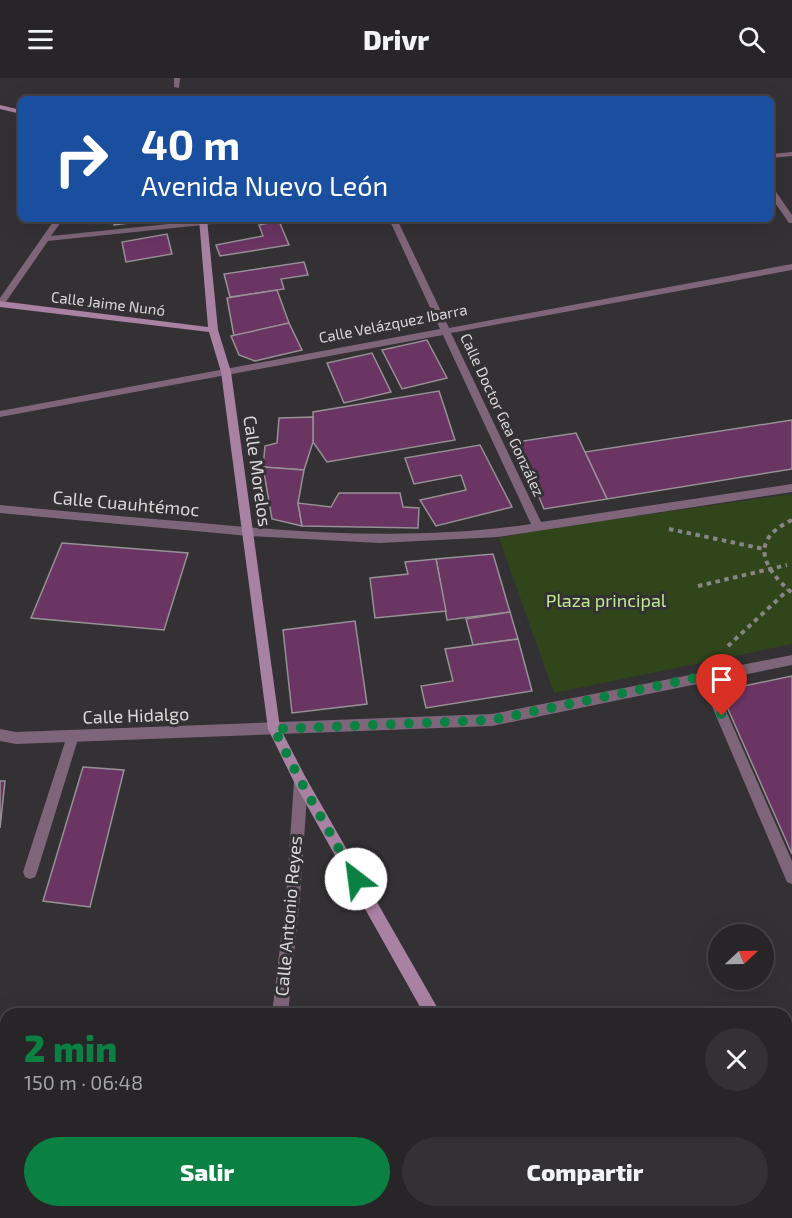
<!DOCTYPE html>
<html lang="es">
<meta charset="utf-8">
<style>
:root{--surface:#272527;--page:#333133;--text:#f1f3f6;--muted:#a4a5a7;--line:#434244;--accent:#0b8043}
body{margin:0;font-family:"Exo 2",sans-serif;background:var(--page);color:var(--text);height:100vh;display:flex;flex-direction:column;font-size:22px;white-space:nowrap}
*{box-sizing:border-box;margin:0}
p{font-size:20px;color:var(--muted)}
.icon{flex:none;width:33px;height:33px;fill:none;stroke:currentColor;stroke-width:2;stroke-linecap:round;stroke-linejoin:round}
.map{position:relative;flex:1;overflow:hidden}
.sheet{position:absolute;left:0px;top:930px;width:792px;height:210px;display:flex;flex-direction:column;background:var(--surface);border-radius:18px 18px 0 0;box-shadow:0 6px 24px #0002,0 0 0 2px var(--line)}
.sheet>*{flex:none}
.guide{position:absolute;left:18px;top:18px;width:756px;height:126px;border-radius:9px;box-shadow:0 6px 24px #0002,0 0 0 2px var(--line);background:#1a4fa0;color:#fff;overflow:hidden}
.needle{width:39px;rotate:68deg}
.buttons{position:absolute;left:708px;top:846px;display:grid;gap:12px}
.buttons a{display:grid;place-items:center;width:66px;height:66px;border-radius:50%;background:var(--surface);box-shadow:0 6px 24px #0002,0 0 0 2px var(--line);font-size:30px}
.pin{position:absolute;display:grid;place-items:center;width:51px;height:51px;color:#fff;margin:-62px -26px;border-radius:50% 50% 50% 0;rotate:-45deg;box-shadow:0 0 6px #0007}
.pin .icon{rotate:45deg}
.me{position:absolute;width:66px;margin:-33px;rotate:330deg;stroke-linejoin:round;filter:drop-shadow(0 0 4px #0008)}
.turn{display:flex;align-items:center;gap:21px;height:126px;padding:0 24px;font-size:27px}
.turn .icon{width:78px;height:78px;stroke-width:2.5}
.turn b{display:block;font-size:42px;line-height:51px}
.round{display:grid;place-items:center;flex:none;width:63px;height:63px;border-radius:32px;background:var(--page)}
.head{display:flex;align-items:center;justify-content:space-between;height:102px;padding:0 24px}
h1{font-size:36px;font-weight:800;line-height:45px;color:var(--accent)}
.primary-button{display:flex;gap:12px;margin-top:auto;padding:12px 24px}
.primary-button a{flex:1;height:69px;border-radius:36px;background:var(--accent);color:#fff;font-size:24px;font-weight:800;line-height:69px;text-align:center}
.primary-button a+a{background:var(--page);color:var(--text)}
header{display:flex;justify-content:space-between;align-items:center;height:78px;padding:0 24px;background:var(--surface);font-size:27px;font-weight:800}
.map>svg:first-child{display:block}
.green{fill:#31451b}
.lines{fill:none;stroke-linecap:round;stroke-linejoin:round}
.stream{fill:#4a5441;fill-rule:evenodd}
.building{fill:#6a3463;stroke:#959194;stroke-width:1.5}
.path{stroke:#878587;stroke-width:4;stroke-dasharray:4.5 4.5;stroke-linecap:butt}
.service{fill:#7f657a;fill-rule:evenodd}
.pedestrian{fill:#7f657a;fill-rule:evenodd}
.minor{fill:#7f657a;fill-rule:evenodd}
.secondary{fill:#a981a2;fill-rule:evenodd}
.route{stroke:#0b8043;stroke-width:10;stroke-dasharray:0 18}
.labels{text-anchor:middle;stroke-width:6;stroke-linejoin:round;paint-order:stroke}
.far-street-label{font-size:15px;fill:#dad8d9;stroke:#343134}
.street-label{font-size:18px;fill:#dad8d9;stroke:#343134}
.park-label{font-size:18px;fill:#bceb8f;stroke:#343134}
</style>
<header><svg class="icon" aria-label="menu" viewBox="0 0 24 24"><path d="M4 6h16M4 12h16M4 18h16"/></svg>Drivr<svg class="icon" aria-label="search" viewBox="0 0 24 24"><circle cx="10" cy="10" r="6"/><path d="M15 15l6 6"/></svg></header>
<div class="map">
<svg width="792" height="1140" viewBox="0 0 792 1140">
<rect width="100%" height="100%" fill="#343134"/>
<!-- green -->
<polygon class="green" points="792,416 792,566 554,615 499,460 539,452"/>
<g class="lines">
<!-- stream -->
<polygon class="stream" points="0,1122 6,1126 6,1134 14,1134 17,1140 3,1140 0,1137"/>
</g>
<!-- building -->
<g class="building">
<polygon points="114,141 160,141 114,147"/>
<polygon points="279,143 289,167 220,178 216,167 263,158 259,147"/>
<polygon points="167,156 172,176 126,184 122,164"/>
<polygon points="304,184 308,197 281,201 284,211 230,219 224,196"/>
<polygon points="277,212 289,245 234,258 227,220"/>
<polygon points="289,245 302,272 255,283 239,277 231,258"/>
<polygon points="427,262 447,300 402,311 382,272"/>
<polygon points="372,275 391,314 344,325 327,285"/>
<polygon points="439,313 455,362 327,384 313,364 313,334"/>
<polygon points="313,339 313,364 304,392 263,389 265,368 277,365 279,340"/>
<polygon points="792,342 792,391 607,421 585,374"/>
<polygon points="576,355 607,421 544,431 516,364"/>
<polygon points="480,367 512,429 436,448 420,422 466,412 461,397 414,406 405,380"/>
<polygon points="263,389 304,392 298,425 302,448 272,441"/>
<polygon points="339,415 400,415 403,429 419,430 418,450 302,448 298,425 331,429"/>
<polygon points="62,465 188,475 164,552 31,540"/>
<polygon points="493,476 510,534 447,542 436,481"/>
<polygon points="436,481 446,533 375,540 370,500 408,496 405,484"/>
<polygon points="510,534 518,561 473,567 466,541"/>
<polygon points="355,543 367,626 292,635 283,552"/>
<polygon points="518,561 532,613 426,630 421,608 453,603 445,571"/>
<polygon points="792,598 792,776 720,613"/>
<polygon points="83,689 124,692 90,829 43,823"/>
<polygon points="0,703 5,703 0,750"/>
</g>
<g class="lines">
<!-- path -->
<g class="path">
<path d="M 792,442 C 749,462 762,489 792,515"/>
<polyline points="669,451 764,471"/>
<polyline points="698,508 787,487"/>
<polyline points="728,568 788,512"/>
</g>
<!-- service -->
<polygon class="service" points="73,652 78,654 79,658 37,794 35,799 30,801 25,799 23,794 67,658 68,654"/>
<!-- pedestrian -->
<polygon class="pedestrian" points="174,0 180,0 179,10 174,9"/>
<!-- minor -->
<g class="minor">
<polygon points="792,74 792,78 771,80 771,76"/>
<polygon points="771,111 774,111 792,137 792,145 789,145 771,119"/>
<polygon points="55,141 63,141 51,158 217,141 245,141 241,143 48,163 3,228 0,229 0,220"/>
<path d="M 389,141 L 397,141 L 449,250 L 792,186 L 792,192 L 451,255 L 541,444 L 792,406 L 792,414 L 498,459 L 379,465 L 249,458 L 0,435 L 0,427 C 63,433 127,439 190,444 C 303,455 418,463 531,446 L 443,257 L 0,339 L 0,333 L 440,251 Z"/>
<polygon points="792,577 792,587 713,603 792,783 792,806 787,804 702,605 492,648 16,666 0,663 0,651 16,654 492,636"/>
<polygon points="301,698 306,700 308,704 300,819 288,936 272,936 286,819 294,704 296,700"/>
<polygon points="241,1134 259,1134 257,1140 239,1140"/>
</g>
<!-- secondary -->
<g class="secondary">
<polygon points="0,27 21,32 21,36 0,31"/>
<polygon points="199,141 207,141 218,252 231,294 280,650 306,700 441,936 424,936 296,708 268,651 221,294 209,254 0,229 0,223 208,249"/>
<polygon points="532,1134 551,1134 554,1140 535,1140"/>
</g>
</g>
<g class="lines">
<!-- route -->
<polyline class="route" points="356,801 301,704 274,651 492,642 705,598 722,638"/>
</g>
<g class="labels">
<!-- far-street labels -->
<g class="far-street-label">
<text transform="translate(108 226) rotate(7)" y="5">Calle Jaime Nunó</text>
<text transform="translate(393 246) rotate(-11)" y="5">Calle Velázquez Ibarra</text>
<text transform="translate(502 337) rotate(65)" y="5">Calle Doctor Gea González</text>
</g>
<!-- street labels -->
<g class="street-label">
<text transform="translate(257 393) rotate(82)" y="6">Calle Morelos</text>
<text transform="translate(126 426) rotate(5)" y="6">Calle Cuauhtémoc</text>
<text transform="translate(136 638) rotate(-2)" y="6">Calle Hidalgo</text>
<text transform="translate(289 838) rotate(-85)" y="6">Calle Antonio Reyes</text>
</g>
<!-- park labels -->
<g class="park-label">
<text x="606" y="529">Plaza principal</text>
</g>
</g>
</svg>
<div class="buttons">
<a><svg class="needle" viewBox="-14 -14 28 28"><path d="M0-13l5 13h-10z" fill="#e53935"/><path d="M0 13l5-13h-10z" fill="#a4a5a7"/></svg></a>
</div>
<div class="pin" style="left:722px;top:638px;background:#d93025"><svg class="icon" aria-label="arrive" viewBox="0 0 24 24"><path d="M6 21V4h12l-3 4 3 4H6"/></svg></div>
<svg class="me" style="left:356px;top:801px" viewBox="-20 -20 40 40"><circle r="19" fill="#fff"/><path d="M0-13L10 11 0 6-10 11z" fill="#0b8043"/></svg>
<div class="guide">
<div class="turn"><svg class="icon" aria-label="right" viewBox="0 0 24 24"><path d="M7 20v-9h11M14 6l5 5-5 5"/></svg><div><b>40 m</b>Avenida Nuevo León</div></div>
</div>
<section class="sheet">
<div class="head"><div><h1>2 min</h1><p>150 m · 06:48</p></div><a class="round"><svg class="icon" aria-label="close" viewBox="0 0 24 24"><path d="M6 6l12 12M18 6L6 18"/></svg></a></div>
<div class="primary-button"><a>Salir</a><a>Compartir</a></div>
</section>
</div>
